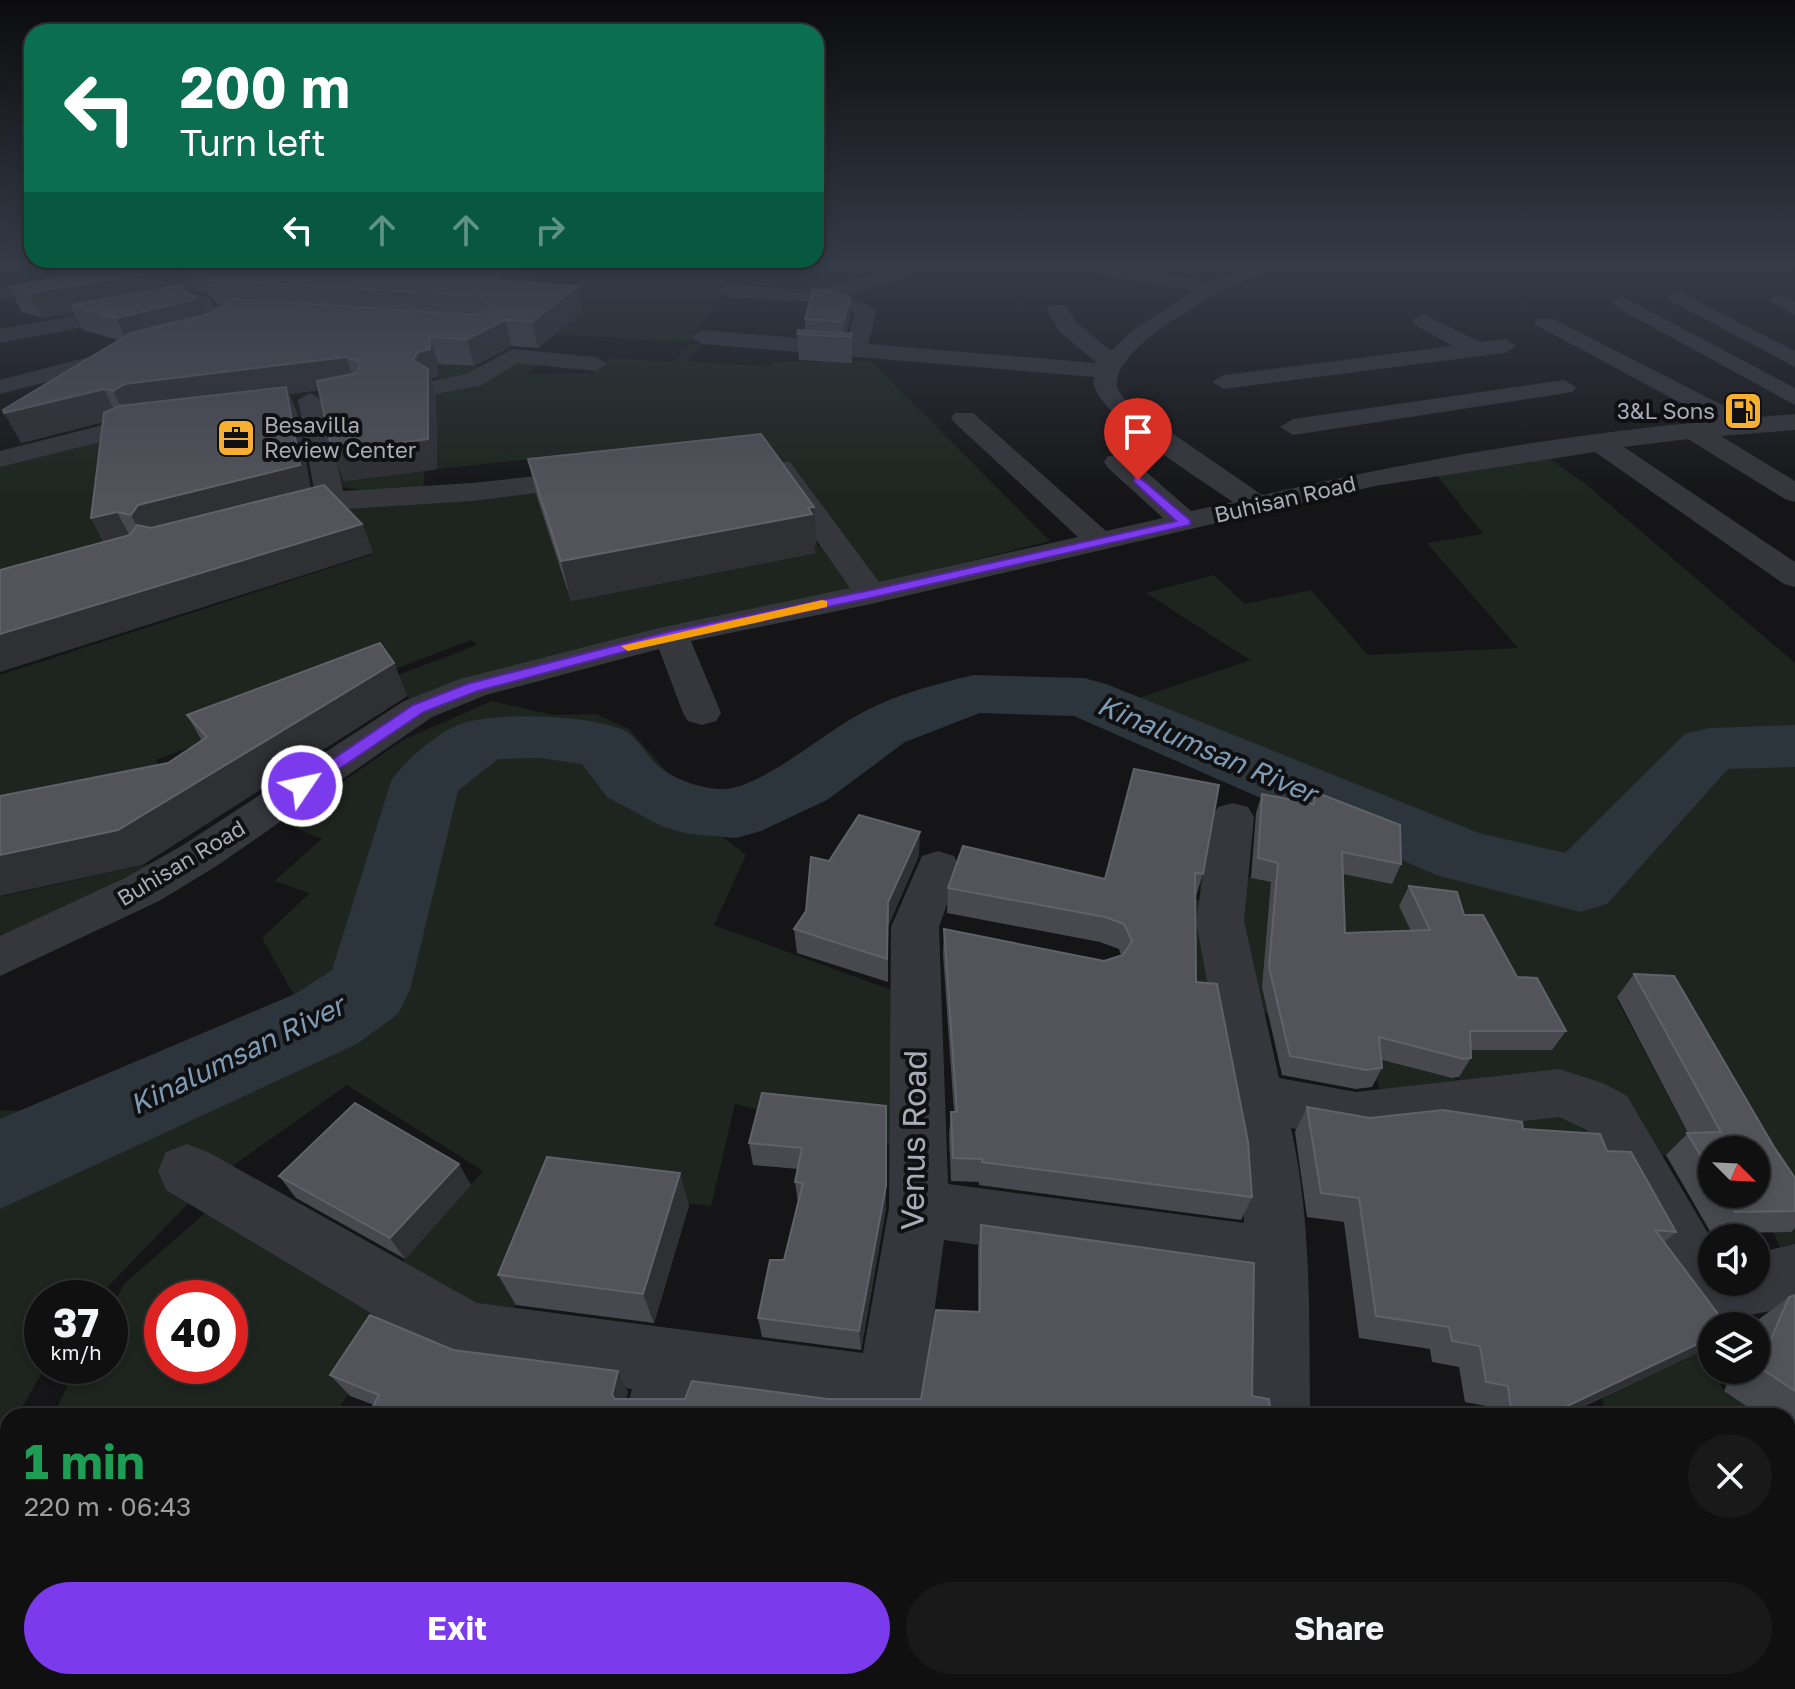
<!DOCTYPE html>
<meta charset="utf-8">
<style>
:root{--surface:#101011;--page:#19191a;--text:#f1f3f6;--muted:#9c9d9f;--line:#303031;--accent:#7c3aed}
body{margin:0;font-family:"Golos Text",sans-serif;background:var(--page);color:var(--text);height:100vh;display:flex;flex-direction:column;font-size:30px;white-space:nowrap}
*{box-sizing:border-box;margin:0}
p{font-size:26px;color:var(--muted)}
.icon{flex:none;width:44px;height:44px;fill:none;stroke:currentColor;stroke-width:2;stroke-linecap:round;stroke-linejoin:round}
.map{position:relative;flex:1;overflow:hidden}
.side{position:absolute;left:0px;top:1408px;width:1796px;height:282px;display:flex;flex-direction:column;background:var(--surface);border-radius:24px 24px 0 0;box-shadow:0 4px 12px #0003,0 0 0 2px var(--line)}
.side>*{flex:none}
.hud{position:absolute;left:24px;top:24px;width:800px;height:244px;border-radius:24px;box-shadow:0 4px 12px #0003,0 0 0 2px var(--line);background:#0b6e4f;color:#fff;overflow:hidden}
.needle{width:52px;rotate:114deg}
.controls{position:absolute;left:1698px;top:1136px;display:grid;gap:16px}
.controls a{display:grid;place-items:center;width:72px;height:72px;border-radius:50%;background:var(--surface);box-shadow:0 4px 12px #0003,0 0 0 2px var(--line);font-size:40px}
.speed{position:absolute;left:24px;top:1280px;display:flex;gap:16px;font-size:40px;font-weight:700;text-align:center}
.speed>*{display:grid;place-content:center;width:104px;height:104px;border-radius:50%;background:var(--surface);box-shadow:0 4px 12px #0003,0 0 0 2px var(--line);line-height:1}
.speed small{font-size:20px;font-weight:400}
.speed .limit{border:12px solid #d22;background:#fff;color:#111}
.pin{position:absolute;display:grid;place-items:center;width:68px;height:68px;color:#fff;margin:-82px -34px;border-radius:50% 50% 50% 0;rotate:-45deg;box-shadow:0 0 8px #0007}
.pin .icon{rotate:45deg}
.me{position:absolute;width:88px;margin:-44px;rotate:56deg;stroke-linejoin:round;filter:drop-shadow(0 0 6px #0008)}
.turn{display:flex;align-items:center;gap:28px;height:168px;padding:0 24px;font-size:36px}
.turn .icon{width:104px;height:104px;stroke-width:2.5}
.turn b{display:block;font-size:56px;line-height:68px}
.lanes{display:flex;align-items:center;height:76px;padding:0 24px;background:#0003;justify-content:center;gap:40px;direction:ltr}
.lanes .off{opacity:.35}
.round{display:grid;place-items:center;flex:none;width:84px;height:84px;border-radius:42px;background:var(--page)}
.overview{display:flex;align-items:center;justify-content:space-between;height:136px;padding:0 24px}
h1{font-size:48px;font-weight:700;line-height:60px;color:#1e9e55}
.cta{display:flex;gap:16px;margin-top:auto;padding:16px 24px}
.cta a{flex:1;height:92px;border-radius:48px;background:var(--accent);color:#fff;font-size:32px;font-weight:700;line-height:92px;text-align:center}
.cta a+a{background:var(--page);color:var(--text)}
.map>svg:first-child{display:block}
.green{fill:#1d251e;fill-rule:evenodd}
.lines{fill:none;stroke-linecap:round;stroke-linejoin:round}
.river{fill:#2b353b;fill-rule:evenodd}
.minor{fill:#36373c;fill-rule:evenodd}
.wall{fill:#48494f;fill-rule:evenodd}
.shaded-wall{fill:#2f3034}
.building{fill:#52545a;stroke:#606269;stroke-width:2}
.route{fill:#7c3aed;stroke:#51269a;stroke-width:2}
.slow{fill:#f59e0b}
.labels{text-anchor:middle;stroke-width:8;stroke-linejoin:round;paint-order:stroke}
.far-poi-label{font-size:22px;fill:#a7acb8;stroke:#101012;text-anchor:end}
.far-street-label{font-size:22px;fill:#a7acb8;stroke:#101012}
.water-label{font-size:28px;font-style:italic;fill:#7d9bb4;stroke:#101012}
.near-street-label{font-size:32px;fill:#a7acb8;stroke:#101012}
</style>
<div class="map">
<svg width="1795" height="1689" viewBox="0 0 1795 1689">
<rect width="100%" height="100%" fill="#151517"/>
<!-- green -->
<g class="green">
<polygon points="573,263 746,263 689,342 528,333 506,350 484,349 449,365 480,367 467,378 438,381 439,352 583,311"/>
<polygon points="691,344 701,345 687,361 770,367 774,362 871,361 1050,541 410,700 393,677 477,645 471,640 156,760 173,801 0,837 0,675 373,554 329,507 536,493 571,601 825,544 770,461 531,459 437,469 436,389 507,363 541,363 527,374 593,373 607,358 674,362"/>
<polygon points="355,398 343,481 425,470 423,488 367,491 329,485 336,401"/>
<polygon points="119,433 109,541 0,581 0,463"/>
<polygon points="1543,454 1587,485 1795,663 1795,1274 1792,1275 1756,1192 1756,1150 1656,999 1617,1000 1699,1154 1591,1160 1390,1130 1371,1057 1459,1080 1458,1048 1316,1018 1188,1007 1189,898 1200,900 1200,877 1243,876 1298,888 1369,827 1407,833 1109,708 1250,660 1146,593 1214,575 1245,604 1311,590 1368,655 1518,648 1427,543 1483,534 1432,469"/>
<path d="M 492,701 L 553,715 L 596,714 L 629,729 L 683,790 L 688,810 L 746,855 L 714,925 L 902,994 L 903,1148 L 735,1104 L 711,1206 L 561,1189 L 509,1322 L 398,1267 L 483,1171 L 347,1085 L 207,1184 L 97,1298 L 42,1298 L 42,1366 L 46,1366 L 17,1416 L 8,1416 L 8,1431 L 0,1444 L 0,1110 C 93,1118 222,1054 301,1008 L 262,938 L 310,893 L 274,881 L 322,839 L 283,823 L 403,740 Z"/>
<polygon points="161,861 0,944 0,897"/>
<path d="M 217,1203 L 394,1324 L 339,1408 L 385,1416 L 53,1416 L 77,1366 L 110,1366 L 110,1309 L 125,1283 ZM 162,1298 L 230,1298 L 230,1366 L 162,1366 Z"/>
<polygon points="1701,1351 1724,1391 1761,1416 1606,1416 1602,1397"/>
<polygon points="1788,1434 1795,1439 1795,1689 1788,1682"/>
<polygon points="38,1682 837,1682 836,1689 35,1689"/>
<polygon points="1393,1682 1730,1682 1729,1689 1366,1689"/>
</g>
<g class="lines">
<!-- river -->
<path class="river" d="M 973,675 L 1084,678 L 1106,684 L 1479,833 L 1565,853 L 1685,734 L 1709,728 L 1795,725 L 1795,767 L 1728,769 L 1607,904 L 1580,912 L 1436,875 L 1074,716 L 980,713 L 905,742 L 827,800 L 761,831 L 736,838 L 688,834 L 663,827 L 607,797 L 582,764 L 540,758 L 498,759 L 458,791 L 410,990 L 398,1014 L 357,1044 L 0,1209 L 0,1119 L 295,994 L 332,970 L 391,781 C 403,762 439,731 461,724 C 496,711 589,715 624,730 C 635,735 645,752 653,761 C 668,778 703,790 725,789 C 762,787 824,733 858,715 C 891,696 936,684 973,675 Z"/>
<!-- minor -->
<g class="minor">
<polygon points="109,263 133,263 106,281 0,299 0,287 94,272"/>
<path d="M 907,263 L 933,263 L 903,279 L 846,295 L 877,310 L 868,344 L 1097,363 L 1059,331 L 1047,309 L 1051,305 L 1065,305 L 1076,322 L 1111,351 L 1133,330 L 1194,291 L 1101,275 L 1095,263 L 1114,263 L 1211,282 L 1257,263 L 1282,263 C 1272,274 1256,275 1243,281 C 1210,297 1124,341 1117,380 C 1115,389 1122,395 1127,402 L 1262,495 C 1411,461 1563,434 1714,421 L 1534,324 L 1537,319 L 1553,319 L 1748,418 L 1795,414 L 1795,430 L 1721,436 L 1795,481 L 1795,502 L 1785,499 L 1688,439 L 1624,447 L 1795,562 L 1795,587 L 1784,584 L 1595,452 L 1375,486 L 871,604 L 691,641 L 721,713 L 716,721 L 702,725 L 688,721 L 683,713 L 659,649 L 486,695 L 432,717 L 215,867 L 159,901 L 0,976 L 0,936 L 127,877 L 183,845 L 404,701 L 460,679 L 659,628 L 850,588 L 766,468 L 770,462 L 790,462 L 879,582 L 1078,537 L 955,423 L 951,418 L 955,413 L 973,413 L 1106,531 L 1163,518 L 1108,468 L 1104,462 L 1108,456 L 1128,456 L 1191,511 L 1233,502 C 1206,482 1085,410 1094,377 L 702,344 L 691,337 L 702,330 L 846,342 L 855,313 L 830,303 L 728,297 L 718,291 L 728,285 L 817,290 Z"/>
<polygon points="1678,291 1795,351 1795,367 1671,301 1668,297"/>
<polygon points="194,294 208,297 214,306 270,311 281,317 270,323 206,318 199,316 193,306 0,343 0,329"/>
<polygon points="1780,295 1795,301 1795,315 1770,301 1773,297"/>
<polygon points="1623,297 1795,388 1795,405 1616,307 1613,303 1616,299"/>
<polygon points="1423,314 1480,342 1505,339 1516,346 1505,353 1224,389 1212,382 1224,375 1453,346 1415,325 1412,320"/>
<polygon points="124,348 132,350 135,355 132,360 0,394 0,380"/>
<polygon points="513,349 595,357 607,364 595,371 517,363 482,385 436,394 424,387 427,382 466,374"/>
<polygon points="1564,380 1576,387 1573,392 1293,435 1280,427 1293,419"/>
<polygon points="310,393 322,400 343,491 472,483 592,470 602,472 606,478 602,484 592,486 472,501 331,510 321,507 316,501 298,400"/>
<polygon points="119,421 128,423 132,429 128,435 0,467 0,451"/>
<path d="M 1233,803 L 1248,807 L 1254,817 L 1244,921 L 1279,1078 L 1356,1092 L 1559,1069 L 1603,1083 L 1627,1096 L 1712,1240 L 1712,1282 L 1756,1282 L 1756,1253 L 1795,1244 L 1795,1306 L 1735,1318 L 1711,1314 L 1677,1299 L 1587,1130 L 1559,1117 L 1356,1140 L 1291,1128 C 1312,1222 1309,1320 1310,1416 L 1242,1416 L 1245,1283 L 944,1240 L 920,1416 L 831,1416 L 697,1398 L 693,1416 L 625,1416 L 632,1389 L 469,1368 L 446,1358 L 166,1190 L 158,1171 L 166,1152 L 187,1144 L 208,1152 L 477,1303 L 863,1353 L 889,1208 L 891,927 L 922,856 L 938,851 L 954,856 L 960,867 L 939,927 L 948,1184 L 1244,1223 L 1241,1165 L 1196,921 L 1212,817 L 1218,807 Z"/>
<polygon points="808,1682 888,1682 887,1689 807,1689"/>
</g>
</g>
<!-- wall -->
<g class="wall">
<path d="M 106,263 L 531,263 L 536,283 L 583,311 L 538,348 L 512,346 L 474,366 L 438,364 L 438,377 L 431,378 L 436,397 L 437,469 L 344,481 L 332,451 L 319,390 L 289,394 L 297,413 L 310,488 L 362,524 L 373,553 L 104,542 L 91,518 L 103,422 L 21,443 L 118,340 L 83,330 L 74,313 L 43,318 L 22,312 L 9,287 L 61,277 L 58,272 ZM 195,291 L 209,294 L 218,305 L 224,305 L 204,314 L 197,296 L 186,293 Z"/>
<polygon points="851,298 851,315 846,333 852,334 852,363 799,360 797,334 805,330 805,319"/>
<polygon points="528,459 817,546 814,546 815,553 571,601 537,497"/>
<polygon points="394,663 407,696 142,865 168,763 202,741 187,715"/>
<polygon points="1134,769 1203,874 1195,899 1196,982 1252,1197 1241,1220 979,1185 979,1182 951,1181 949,1135 951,1112 954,1112 943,954 944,929 1104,961 1121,955 1119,949 1100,942 947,913 948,888 1105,879"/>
<polygon points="1315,792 1401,864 1392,884 1343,874 1345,933 1411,931 1399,906 1409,886 1464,915 1517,977 1566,1031 1552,1050 1471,1050 1471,1058 1459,1077 1452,1078 1382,1060 1382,1068 1372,1087 1356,1089 1282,1075 1262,987 1271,882 1251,878 1256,813 1262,794 1311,803"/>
<polygon points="919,855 888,926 888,982 797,953 794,929 806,911 829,861"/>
<path d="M 1634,974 L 1774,1147 L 1795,1178 L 1795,1228 L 1791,1232 L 1711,1233 L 1666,1155 L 1688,1133 L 1617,997 ZM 1712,1150 L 1756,1194 L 1712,1194 Z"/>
<polygon points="762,1093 886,1208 861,1350 762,1337 758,1318 784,1260 798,1203 795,1182 798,1169 753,1165 749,1143"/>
<polygon points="1307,1107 1370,1118 1523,1129 1607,1151 1676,1232 1664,1242 1701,1351 1574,1411 1593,1416 1487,1416 1486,1406 1465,1402 1459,1367 1432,1362 1430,1349 1359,1338 1344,1222 1307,1217 1295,1132"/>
<polygon points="279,1176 471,1185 405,1259 296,1198"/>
<polygon points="689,1205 654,1323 516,1305 498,1275"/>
<polygon points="981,1225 1252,1396 374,1405 350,1396 330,1375 453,1350 628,1392 626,1399 921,1399 978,1312 978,1248"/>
<polygon points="1795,1295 1795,1439 1788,1434 1788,1416 1761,1416 1724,1391 1733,1370 1756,1370 1756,1326 1753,1326 1755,1322 1789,1297"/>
<polygon points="933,1682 1311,1682 1312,1689 933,1689"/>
<polygon points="1730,1682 1788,1682 1795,1689 1729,1689"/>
</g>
<!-- shaded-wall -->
<g class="shaded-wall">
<polygon points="523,263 531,263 536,283 496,281"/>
<polygon points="184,267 195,291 88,310 71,305 74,313 43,318 29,293"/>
<polygon points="578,286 583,311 538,348 532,322"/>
<polygon points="197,296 207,321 128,343 116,318"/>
<polygon points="851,298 851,315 844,339 843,322"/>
<polygon points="505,320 512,346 474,366 467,339"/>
<polygon points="430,337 438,364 438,377 431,378 436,397 437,469 344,481 332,451 413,360"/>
<polygon points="346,357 356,385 289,394 297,413 312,494 147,545 131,515 128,420 113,391 125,384"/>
<polygon points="104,389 118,418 21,443 4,413"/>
<polygon points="814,507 817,546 814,546 815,553 571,601 561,561"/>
<polygon points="117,512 133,542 108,548 91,518"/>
<polygon points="362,524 373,553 0,672 0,634"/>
<polygon points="394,663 407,696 142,865 0,896 0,855"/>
<polygon points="920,832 919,855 888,926 888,982 888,902"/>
<polygon points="886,1106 886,1208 861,1350 859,1331"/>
<polygon points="459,1164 471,1185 405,1259 390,1238"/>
<polygon points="680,1173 689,1205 654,1323 643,1294"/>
<polygon points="1712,1337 1712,1342 1701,1351 1562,1416 1563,1408"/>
<polygon points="618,1371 628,1392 622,1415 612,1395"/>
<polygon points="8,1669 8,1682 38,1682 35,1689 0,1689"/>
</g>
<!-- building -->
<g class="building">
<polygon points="106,263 523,263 496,281 578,286 532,322 505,320 467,339 430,337 430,349 418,352 413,360 428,369 428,439 332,451 317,381 357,373 360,365 357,361 346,357 125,384 113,391 104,389 4,413 3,410 131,333 208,314 235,299 477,315 491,306 479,296 208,280 198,270 184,267 29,293 9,287 63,277 58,272"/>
<polygon points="181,285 186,293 197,296 190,300 116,318 71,305"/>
<polygon points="813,289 829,290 851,298 843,322 805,319"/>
<polygon points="798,330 852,334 851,337 797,334"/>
<polygon points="286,387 300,465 138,505 131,515 117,512 91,518 104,413 119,406"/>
<polygon points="761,434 814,507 808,508 812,514 561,561 528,459"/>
<polygon points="324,485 362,524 0,634 0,570 130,535 137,525 151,528"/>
<polygon points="380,643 394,663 118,830 0,855 0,796 168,763 207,737 187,715"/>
<polygon points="1134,769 1219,785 1203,874 1195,873 1196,982 1217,984 1248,1142 1252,1197 982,1162 982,1159 953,1158 951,1112 957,1112 944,929 1104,961 1123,955 1132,941 1124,924 1105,917 948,888 963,846 1105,879"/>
<polygon points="1315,792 1400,825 1401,864 1342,852 1345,933 1430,930 1409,886 1457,892 1464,915 1483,915 1517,977 1537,978 1566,1031 1470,1031 1471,1058 1464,1059 1379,1037 1382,1068 1366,1070 1290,1056 1269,967 1278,863 1258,858 1262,794 1314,804"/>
<polygon points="859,815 920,832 888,902 887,959 794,929 806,911 811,857 829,861"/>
<polygon points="1634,974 1674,976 1774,1147 1795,1178 1795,1211 1735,1212 1724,1194 1756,1194 1756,1150 1712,1150 1712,1174 1687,1133 1721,1132"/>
<polygon points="762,1093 886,1106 886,1186 859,1331 758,1318 770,1260 784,1260 803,1183 795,1182 802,1148 749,1143"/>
<polygon points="355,1103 459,1164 390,1238 279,1176"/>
<polygon points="1307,1107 1370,1118 1443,1110 1522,1122 1523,1129 1600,1134 1607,1151 1631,1152 1676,1232 1655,1230 1727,1326 1712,1326 1712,1337 1563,1408 1593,1416 1512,1416 1508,1386 1486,1382 1480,1346 1452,1341 1449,1327 1376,1316 1359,1198 1321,1193"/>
<polygon points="547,1157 680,1173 643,1294 498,1275"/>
<polygon points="981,1225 1254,1263 1252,1396 1269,1399 1271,1416 368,1416 379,1395 330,1375 370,1315 453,1350 618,1371 612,1395 615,1399 685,1399 692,1381 828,1399 921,1399 936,1310 980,1312"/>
<polygon points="1795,1295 1795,1391 1759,1367 1789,1297"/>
<polygon points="0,1507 8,1507 8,1669 0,1687"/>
<polygon points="1788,1677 1795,1682 1795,1689 1761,1689 1762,1682 1788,1682"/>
<polygon points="935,1682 1311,1682 1312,1689 1295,1689 1237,1685 1242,1689 1103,1689 1083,1688 1084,1689 935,1689"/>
</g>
<!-- sky -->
<linearGradient id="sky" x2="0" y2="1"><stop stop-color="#0c0c0d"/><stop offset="0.53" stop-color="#353b47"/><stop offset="1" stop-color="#353b47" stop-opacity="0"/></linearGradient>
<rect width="1795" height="500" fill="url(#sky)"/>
<!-- route -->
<polygon class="route" points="1138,476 1190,520 1190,525 871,598 672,639 478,691 424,712 308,790 302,792 293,786 413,705 467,684 671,631 871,590 1176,521 1134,482 1134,477"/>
<!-- slow -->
<polygon class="slow" points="822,600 827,601 827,607 628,651 621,646"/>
<!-- icons -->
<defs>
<g id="fuel-square" transform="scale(2)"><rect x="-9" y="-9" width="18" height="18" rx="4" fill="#f6af2f" stroke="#101012"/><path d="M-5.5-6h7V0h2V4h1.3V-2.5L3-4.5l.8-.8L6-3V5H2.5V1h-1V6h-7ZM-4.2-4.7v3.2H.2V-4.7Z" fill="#111"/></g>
<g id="office-square" transform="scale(2)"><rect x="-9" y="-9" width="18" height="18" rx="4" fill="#f6af2f" stroke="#101012"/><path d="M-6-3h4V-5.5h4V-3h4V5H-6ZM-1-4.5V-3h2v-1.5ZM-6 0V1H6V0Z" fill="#111"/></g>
</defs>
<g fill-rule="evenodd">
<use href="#fuel-square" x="1743" y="411"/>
<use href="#office-square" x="236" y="438"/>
</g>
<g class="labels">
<!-- far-poi labels -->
<g class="far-poi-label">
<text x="1715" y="419">3&amp;L Sons</text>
<text x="264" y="433" text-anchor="start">Besavilla<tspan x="264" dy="25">Review Center</tspan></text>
</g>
<!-- far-street labels -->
<g class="far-street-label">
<text transform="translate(1285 499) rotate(-13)" y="8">Buhisan Road</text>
<text transform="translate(181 863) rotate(-31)" y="8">Buhisan Road</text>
</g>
<!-- water labels -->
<g class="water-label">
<text transform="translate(1207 749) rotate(23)" y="10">Kinalumsan River</text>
<text transform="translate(237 1055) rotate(-26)" y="10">Kinalumsan River</text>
</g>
<!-- near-street labels -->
<g class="near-street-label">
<text transform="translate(914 1140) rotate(-89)" y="11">Venus Road</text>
</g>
</g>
</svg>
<div class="controls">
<a><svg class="needle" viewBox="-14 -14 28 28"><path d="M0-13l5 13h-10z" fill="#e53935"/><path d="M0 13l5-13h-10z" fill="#9c9d9f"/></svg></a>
<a><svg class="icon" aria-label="sound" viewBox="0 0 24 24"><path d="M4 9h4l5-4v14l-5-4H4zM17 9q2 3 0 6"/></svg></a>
<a><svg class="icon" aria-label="layers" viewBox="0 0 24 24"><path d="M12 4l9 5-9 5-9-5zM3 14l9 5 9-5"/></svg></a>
</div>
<div class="speed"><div>37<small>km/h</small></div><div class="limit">40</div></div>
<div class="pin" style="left:1138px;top:480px;background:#d93025"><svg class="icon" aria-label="arrive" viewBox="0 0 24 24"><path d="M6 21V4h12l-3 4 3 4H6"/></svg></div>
<svg class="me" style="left:302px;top:786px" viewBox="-20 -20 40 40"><circle r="17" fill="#7c3aed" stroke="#fff" stroke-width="3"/><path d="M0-11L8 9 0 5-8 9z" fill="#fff"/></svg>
<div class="hud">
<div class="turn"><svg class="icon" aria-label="left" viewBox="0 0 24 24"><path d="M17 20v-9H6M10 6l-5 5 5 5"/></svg><div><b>200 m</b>Turn left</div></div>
<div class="lanes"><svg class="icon" aria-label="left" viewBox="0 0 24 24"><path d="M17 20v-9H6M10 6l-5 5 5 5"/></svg><svg class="icon off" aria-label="ahead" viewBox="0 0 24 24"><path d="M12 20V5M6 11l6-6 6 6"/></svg><svg class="icon off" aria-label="ahead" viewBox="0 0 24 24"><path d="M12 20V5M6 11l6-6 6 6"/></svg><svg class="icon off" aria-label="right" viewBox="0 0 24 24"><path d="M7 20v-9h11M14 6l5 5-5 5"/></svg></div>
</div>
<section class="side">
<div class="overview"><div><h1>1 min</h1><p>220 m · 06:43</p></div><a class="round"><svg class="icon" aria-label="close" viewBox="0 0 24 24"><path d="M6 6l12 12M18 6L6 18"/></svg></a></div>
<div class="cta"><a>Exit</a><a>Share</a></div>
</section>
</div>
